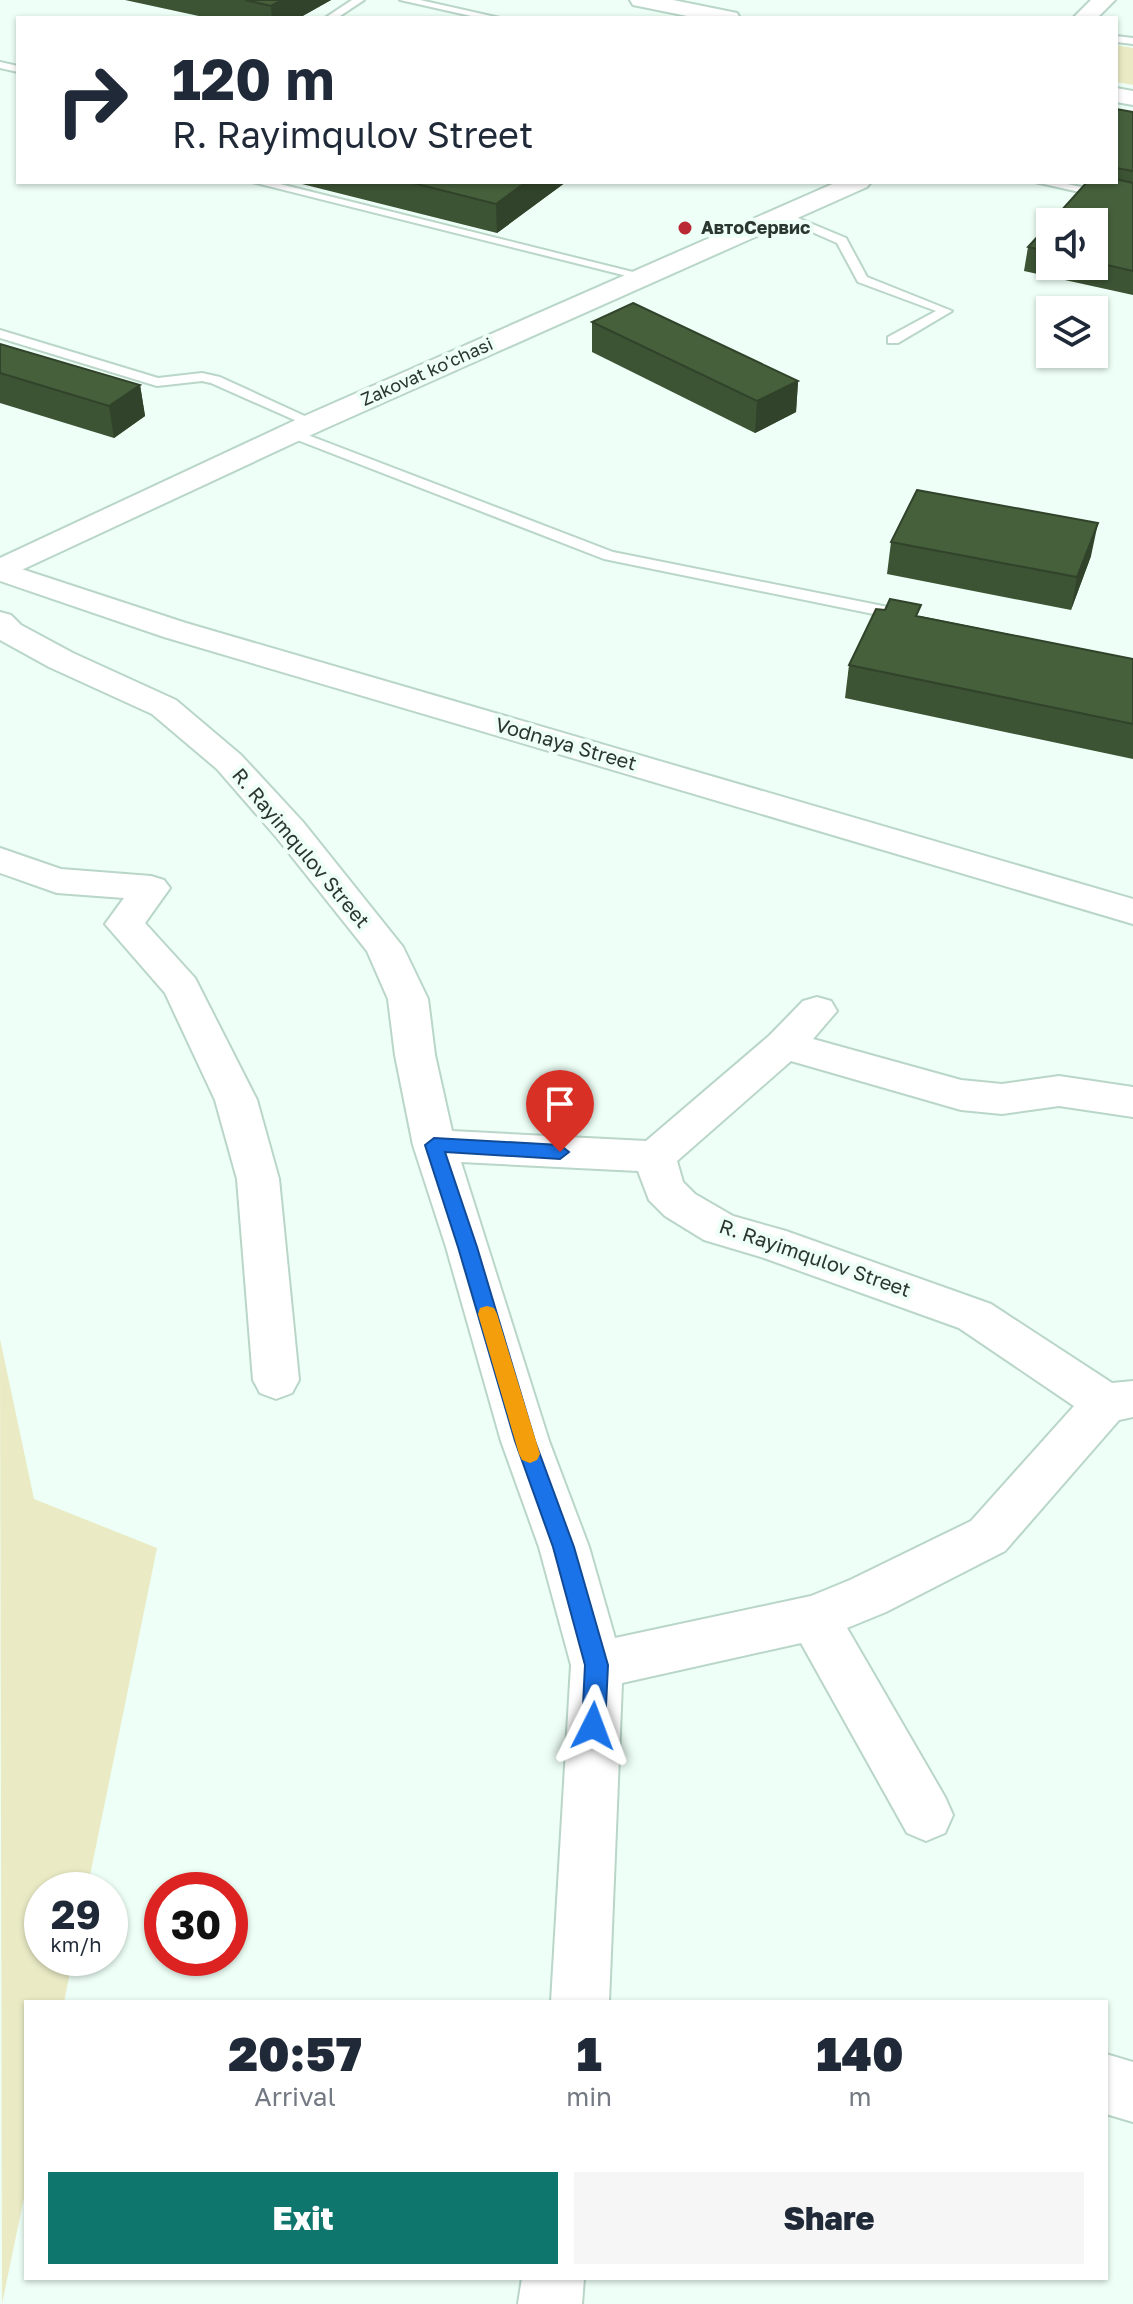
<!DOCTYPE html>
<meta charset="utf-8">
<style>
:root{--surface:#fff;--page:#f6f6f7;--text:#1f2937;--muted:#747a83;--accent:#0f766e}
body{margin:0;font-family:"Golos Text",sans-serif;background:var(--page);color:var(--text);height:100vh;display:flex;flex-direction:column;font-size:30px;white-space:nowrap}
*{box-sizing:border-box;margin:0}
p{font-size:26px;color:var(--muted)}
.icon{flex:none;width:44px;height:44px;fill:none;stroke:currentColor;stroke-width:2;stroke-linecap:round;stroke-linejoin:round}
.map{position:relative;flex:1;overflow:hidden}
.drawer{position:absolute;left:24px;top:2000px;width:1084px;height:280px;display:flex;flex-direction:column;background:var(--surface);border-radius:0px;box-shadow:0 2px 6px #0004}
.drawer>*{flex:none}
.banner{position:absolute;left:16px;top:16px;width:1102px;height:168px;border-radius:0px;box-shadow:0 2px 6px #0004;background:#fff;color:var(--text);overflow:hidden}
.tools{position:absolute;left:1036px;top:208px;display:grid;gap:16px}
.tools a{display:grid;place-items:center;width:72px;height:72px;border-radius:0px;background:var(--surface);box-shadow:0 2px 6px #0004;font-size:40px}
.speed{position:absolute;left:24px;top:1872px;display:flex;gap:16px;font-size:40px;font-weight:700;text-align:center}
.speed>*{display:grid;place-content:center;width:104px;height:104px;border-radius:50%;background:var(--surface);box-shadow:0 2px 6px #0004;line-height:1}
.speed small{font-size:20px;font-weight:400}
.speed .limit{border:12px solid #d22;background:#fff;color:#111}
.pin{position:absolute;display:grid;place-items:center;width:68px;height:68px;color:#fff;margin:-82px -34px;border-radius:50% 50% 50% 0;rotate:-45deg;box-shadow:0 0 8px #0007}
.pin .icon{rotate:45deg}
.me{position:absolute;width:88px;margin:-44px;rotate:3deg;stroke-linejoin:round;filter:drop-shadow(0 0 6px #0008)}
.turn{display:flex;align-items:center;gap:28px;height:168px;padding:0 24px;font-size:36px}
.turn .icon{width:104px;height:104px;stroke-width:2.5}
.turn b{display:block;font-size:56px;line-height:68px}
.eta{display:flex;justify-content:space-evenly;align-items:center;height:136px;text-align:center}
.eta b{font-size:48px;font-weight:800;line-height:56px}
.button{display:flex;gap:16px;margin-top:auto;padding:16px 24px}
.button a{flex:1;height:92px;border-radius:0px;background:var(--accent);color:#fff;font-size:32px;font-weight:800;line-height:92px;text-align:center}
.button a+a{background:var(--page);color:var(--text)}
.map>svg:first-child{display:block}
.green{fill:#eaebc5}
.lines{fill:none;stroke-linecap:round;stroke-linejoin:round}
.service-casing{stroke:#b9d6c8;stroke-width:4}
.minor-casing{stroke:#b9d6c8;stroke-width:4}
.tertiary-casing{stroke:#b9d6c8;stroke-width:4}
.secondary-casing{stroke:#b9d6c8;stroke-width:4}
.service{fill:#fff;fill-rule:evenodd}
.minor{fill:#fff;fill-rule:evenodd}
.tertiary{fill:#fff;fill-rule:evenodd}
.secondary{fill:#fff;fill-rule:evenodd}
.wall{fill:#3c5334}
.shaded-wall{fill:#31432a}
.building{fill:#46603c;stroke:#31432a;stroke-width:2}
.route{fill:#1a73e8;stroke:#114b97;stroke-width:2}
.slow{fill:#f59e0b}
.poi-dot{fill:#b92834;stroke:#edfff6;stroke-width:3}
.labels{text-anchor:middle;stroke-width:8;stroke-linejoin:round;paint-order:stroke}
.far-poi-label{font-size:18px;font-weight:bold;fill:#2b3631;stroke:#edfff6;text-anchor:start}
.far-street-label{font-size:18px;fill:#2b3631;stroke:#edfff6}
.street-label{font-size:20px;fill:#2b3631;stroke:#edfff6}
</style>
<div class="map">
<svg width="1133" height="2304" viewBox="0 0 1133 2304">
<rect width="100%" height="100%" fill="#edfff6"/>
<!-- green -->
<g class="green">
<polygon points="1116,45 1133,48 1133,85 1116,82"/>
<polygon points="0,1339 34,1499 157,1548 87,1890 42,1890 42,1958 73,1958 64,2002 26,2002 26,2188 2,2304"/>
</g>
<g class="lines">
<!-- service casing -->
<g class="service-casing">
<g id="service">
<polygon points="352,0 364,0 337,18 325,18"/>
<polygon points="400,0 420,0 500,18 480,18"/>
<polygon points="1116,36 1133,38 1133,44 1116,42"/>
<polygon points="0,62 18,66 18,72 0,68"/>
<polygon points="252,182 272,182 649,276 643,280"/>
<polygon points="1035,182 1058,182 1133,198 1133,204"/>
<polygon points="778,213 786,213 846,238 867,277 952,311 898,343 888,343 888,337 936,311 858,282 837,243 778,217"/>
<polygon points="0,330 158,378 202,373 220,377 320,423 308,426 211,383 202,381 157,386 0,338"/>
<polygon points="292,429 613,552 903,610 911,615 903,620 604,559 287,436 287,430"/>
</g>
</g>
<!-- minor casing -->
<g class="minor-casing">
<g id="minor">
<polygon points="1116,88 1133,91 1133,105 1116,102"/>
<polygon points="0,562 186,623 1133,899 1133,924 164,637 0,581"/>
<path d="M 0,612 L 11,615 L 21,625 L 73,653 L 176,700 L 241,755 L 303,822 L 403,947 L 428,999 L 435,1055 L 452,1131 L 646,1141 L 770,1035 L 803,1001 L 817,997 L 831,1001 L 837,1011 L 813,1039 L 961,1080 L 1002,1084 L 1059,1076 L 1133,1087 L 1133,1117 L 1059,1106 L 1002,1114 L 961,1110 L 791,1061 L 677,1161 L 683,1182 L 695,1194 L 733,1216 L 786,1231 L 991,1304 L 1112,1383 L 1133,1381 L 1133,1417 L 1119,1420 L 1005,1551 L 886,1612 L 847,1628 L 945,1797 L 953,1815 L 945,1833 L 926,1841 L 907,1833 L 801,1643 L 622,1683 L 609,2002 L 551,2002 L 571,1665 L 539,1547 L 501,1441 L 446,1247 L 413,1145 L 395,1055 L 388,999 L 367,951 L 277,838 L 217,769 L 152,714 L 49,667 L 0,640 ZM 461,1162 L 638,1171 L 649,1200 L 665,1216 L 704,1240 L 761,1257 L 959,1328 L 1074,1406 L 971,1521 L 850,1580 L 811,1596 L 615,1638 L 589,1547 L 549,1441 Z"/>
<polygon points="0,848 61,869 151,876 164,880 170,888 145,923 195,978 257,1100 279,1179 299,1380 292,1393 276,1399 260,1393 253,1380 237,1179 215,1100 165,993 105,924 124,898 57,893 0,873"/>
<polygon points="1106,2054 1133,2062 1133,2122 1106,2114"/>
<polygon points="522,2278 584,2278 582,2304 518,2304"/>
</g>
</g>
<!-- tertiary casing -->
<g class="tertiary-casing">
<polygon id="tertiary" points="1091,0 1115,0 1097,18 1073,18"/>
</g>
<!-- secondary casing -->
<g class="secondary-casing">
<g id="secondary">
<polygon points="630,0 673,0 737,13 740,18 697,18 633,5"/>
<polygon points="837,182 871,182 867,187 324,429 0,580 0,558 302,417"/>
</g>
</g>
<!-- service -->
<use href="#service" class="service"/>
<!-- minor -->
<use href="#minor" class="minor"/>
<!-- tertiary -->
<use href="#tertiary" class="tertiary"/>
<!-- secondary -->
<use href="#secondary" class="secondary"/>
</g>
<!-- wall -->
<g class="wall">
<polygon points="125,0 331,0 299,18 208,18"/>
<polygon points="1116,109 1133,112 1133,295 1024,271 1028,247 1050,223 1050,266 1094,266 1094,222 1116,182"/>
<polygon points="294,182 566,182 497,233"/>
<polygon points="592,322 798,381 796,412 755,433 592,352"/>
<polygon points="0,344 140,385 145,416 114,438 0,403"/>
<polygon points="891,542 1091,556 1071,610 887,574"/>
<polygon points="920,616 1133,659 1133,759 845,698 849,665"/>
</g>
<!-- shaded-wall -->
<g class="shaded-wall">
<polygon points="282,0 331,0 299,18 272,18 271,6"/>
<polygon points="526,182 566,182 497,233 496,204"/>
<polygon points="798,381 796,412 755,433 757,401"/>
<polygon points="140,385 145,416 114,438 109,406"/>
<polygon points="1098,523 1091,556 1071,610 1077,577"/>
</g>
<!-- building -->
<g class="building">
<polygon points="245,0 282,0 271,6"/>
<polygon points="1116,109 1133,112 1133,171 1116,168"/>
<polygon points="1116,179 1133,183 1133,271 1094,262 1094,222 1051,222 1087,182 1116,182"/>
<polygon points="409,182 526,182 496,204"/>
<polygon points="1050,223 1050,252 1028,247"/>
<polygon points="633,303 798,381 757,401 592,322"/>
<polygon points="0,344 140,385 109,406 0,373"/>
<polygon points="917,490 1098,523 1077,577 891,542"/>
<polygon points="890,599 921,605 916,616 1133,659 1133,724 849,665 876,609 885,610"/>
</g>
<!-- route -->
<polygon class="route" points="434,1138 560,1145 569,1152 560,1159 445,1152 477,1247 535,1441 574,1547 608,1665 605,1726 601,1734 593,1737 585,1734 582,1726 585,1665 553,1547 515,1441 458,1247 425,1145"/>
<!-- slow -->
<polygon class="slow" points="487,1306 494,1308 497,1314 540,1454 537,1460 530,1463 522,1460 519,1454 478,1314 480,1308"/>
<!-- markers -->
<circle class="poi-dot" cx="685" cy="228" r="8"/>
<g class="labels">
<!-- far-poi labels -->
<g class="far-poi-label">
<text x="701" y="234">АвтоСервис</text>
</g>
<!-- far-street labels -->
<g class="far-street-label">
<text transform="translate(427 372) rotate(-24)" y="6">Zakovat ko'chasi</text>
</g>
<!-- street labels -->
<g class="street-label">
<text transform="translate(566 744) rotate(16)" y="7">Vodnaya Street</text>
<text transform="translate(301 848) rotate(50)" y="7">R. Rayimqulov Street</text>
<text transform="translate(815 1258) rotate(19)" y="7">R. Rayimqulov Street</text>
</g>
</g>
</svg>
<div class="tools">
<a><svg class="icon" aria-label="sound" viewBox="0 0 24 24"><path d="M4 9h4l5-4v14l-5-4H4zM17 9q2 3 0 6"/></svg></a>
<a><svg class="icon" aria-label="layers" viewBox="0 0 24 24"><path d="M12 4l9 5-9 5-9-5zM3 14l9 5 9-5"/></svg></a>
</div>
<div class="speed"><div>29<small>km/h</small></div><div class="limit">30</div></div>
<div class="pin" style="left:560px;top:1152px;background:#d93025"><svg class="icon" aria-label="arrive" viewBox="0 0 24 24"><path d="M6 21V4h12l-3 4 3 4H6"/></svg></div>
<svg class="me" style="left:593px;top:1726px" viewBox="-20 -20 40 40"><path d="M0-17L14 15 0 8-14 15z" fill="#1a73e8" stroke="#fff" stroke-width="4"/></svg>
<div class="banner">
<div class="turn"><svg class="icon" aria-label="right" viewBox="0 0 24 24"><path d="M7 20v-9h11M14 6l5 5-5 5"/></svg><div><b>120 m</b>R. Rayimqulov Street</div></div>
</div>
<section class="drawer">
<div class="eta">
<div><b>20:57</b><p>Arrival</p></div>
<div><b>1</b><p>min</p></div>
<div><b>140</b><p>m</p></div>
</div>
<div class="button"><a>Exit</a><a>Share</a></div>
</section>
</div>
